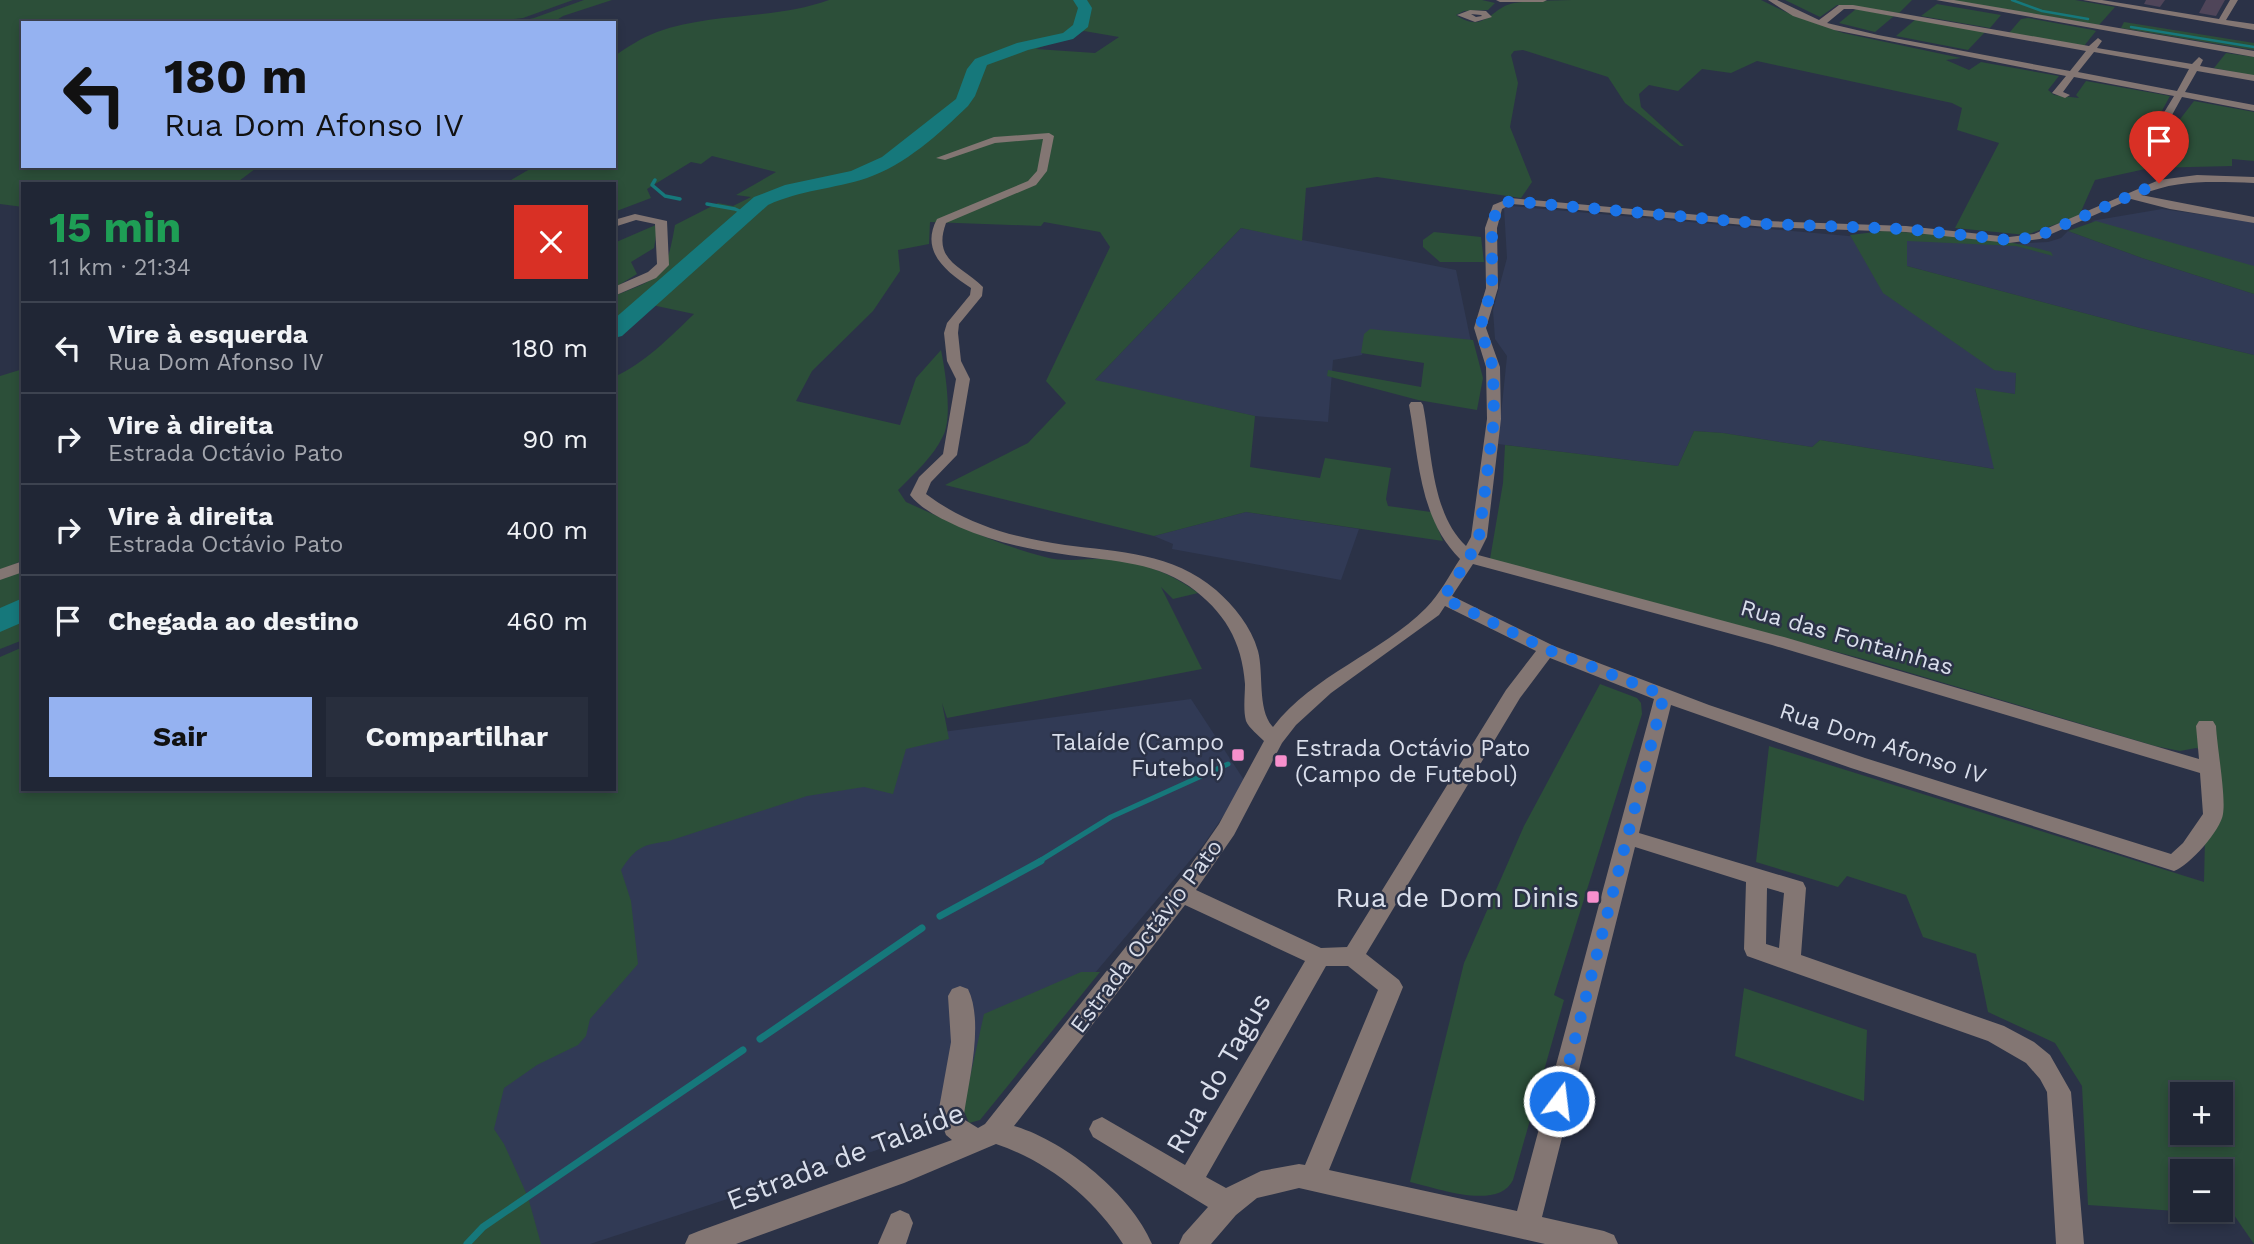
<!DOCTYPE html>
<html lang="pt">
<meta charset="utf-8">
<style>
:root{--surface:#202635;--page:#282e3d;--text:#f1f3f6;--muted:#a2a5ad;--line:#3d4350;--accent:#95b2f1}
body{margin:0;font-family:"Work Sans",sans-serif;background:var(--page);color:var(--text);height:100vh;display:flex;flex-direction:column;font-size:26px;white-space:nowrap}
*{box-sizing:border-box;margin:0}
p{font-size:23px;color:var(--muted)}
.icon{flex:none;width:38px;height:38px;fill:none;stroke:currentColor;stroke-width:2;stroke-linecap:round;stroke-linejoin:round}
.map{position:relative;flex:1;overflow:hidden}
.sheet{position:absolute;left:21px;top:182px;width:595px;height:609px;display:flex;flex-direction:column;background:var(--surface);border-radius:0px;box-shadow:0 4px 10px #0003,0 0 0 2px var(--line)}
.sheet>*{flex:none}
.guide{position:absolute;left:21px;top:21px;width:595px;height:147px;border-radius:0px;box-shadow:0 4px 10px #0003,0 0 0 2px var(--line);background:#95b2f1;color:#111;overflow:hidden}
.tools{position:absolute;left:2170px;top:1082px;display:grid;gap:14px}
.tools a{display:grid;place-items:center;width:63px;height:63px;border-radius:0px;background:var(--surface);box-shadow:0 4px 10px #0003,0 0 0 2px var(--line);font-size:35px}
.pin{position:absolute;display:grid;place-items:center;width:60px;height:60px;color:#fff;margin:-72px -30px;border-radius:50% 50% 50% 0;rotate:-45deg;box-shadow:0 0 7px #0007}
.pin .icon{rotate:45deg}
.me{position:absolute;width:77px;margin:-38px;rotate:15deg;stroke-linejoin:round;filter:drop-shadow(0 0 5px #0008)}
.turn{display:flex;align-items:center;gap:24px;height:147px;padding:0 28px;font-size:32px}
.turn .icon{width:91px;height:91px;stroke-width:2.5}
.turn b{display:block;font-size:49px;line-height:60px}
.round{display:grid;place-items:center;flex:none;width:74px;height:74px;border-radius:0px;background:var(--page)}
.summary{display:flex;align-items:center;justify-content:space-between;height:119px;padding:0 28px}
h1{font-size:42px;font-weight:700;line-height:52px;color:#1e9e55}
.primary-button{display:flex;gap:14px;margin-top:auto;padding:14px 28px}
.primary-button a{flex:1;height:80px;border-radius:0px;background:var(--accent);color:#111;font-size:28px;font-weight:700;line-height:80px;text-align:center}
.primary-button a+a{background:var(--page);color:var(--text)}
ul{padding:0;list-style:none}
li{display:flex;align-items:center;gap:21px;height:91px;padding:0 28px;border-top:2px solid var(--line)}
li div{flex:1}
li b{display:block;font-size:26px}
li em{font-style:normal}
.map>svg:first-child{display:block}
.built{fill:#313a55}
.green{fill:#2c4f39;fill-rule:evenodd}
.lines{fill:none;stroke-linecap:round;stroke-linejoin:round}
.stream-far3{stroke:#16787b;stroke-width:2.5}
.stream-far2{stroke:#16787b;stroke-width:3.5}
.stream-far1{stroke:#16787b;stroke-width:5}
.stream{stroke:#16787b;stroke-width:7}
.river{fill:#16787b;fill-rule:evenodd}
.minor{fill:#837673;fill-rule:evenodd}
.wall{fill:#4f4559}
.route{stroke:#1a73e8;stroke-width:12;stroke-dasharray:0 21.6}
.poi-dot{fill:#f790cd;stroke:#2b3247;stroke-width:2.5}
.labels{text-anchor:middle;stroke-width:5;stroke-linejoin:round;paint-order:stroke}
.street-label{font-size:23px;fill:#d9deeb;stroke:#2b3247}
.poi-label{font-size:23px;fill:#d9deeb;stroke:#2b3247;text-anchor:end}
.near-poi-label{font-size:28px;fill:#d9deeb;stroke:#2b3247;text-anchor:end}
.near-street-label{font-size:28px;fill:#d9deeb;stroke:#2b3247}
</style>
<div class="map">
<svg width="2254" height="1244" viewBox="0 0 2254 1244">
<rect width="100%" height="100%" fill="#2b3247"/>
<!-- built -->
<g class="built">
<polygon points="1511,206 1860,237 2016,373 2015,394 1975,389 1995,469 1820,440 1812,447 1723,433 1694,431 1678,466 1498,444 1507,356 1495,339 1493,310 1507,258 1504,208"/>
<polygon points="2162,209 2254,222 2254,268 2091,221"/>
<polygon points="1241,228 1456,270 1471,342 1371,331 1362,355 1333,360 1328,422 1255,416 1094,381"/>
<polygon points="2068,231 2142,258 2254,294 2254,355 2140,328 1907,266 1907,240 2010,244 2048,242 2061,238"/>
<polygon points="1246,512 1359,529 1341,580 1172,549 1173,544 1154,536"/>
<polygon points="1191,699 1246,783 1204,844 1007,1077 886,1147 590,1244 491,1244 451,1115 616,843 897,738"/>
</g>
<!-- green -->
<g class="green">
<polygon points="0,0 573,0 523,18 482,23 23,23 23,166 259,166 235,184 23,184 23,207 0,204"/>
<polygon points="584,0 612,0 563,16 552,23 511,23 534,18"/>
<path d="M 829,0 L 1482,0 L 1495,3 L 1488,10 L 1464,11 L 1456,15 C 1485,35 1491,7 1514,3 C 1539,0 1574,0 1600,0 C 1654,0 1707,0 1761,0 L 1788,13 L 1843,33 L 1961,58 L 1946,60 L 1969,70 L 1981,62 L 2059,76 L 2048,90 L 2054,95 L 2079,98 L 2076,95 L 2086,81 L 2170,96 L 2158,118 L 2146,120 L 2158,126 L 2174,127 L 2194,101 L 2254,112 L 2254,161 L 2232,159 L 2232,166 L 2150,168 L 2095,180 L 2079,216 L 2026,235 L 1955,228 L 1999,143 L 1957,130 L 1962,108 L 1952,103 L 1757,61 L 1731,73 L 1702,69 L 1678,91 L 1649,85 L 1639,94 L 1641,107 L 1684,146 L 1680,146 L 1625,103 L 1608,77 L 1523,50 L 1514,51 L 1511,55 L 1518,83 L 1510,127 L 1532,182 L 1521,198 L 1377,177 L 1306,188 L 1302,241 L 1241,228 L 1095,380 L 1255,416 L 1250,467 L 1320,478 L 1325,458 L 1391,468 L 1386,499 L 1388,506 L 1431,512 L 1443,541 L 1246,512 L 1154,536 L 945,485 L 1028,443 L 1066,403 L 1046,381 L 1110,247 L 1100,232 L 1044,222 L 1041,226 L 930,222 L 929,244 L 898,250 L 900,271 L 873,311 L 812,371 L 796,401 L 900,425 L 916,378 L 941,350 C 945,370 953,417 943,436 C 933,457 915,473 898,490 L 906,502 C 951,522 997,545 1045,557 C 1066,563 1087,558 1109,559 C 1139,560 1174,575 1198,593 L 1173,599 L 1161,587 L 1202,669 L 947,718 L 942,703 L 949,739 L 906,749 L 893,794 L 864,787 L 807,796 L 669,841 C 642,845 636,847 621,870 L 631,901 L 638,964 L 590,1019 L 586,1036 L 578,1045 L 537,1065 L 504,1088 L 494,1129 L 504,1144 L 528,1197 L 541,1244 L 0,1244 L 0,657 L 23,647 L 23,789 L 614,789 L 614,377 C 645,363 670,337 694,314 L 652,305 L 614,338 L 614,296 C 662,277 666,277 675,225 L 718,203 L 733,206 L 751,197 L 736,195 L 776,172 L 712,156 L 701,164 L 691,162 L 647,189 L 651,198 L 614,212 L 614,184 L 504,184 L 535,166 L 614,166 L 614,56 C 628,47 641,38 657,32 C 712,12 774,20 829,0 ZM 1084,31 L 1119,37 L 1095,53 L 1036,49 Z"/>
<polygon points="1785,0 1912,0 1899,13 1844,5 1837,5 1820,17"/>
<polygon points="1950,0 2075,0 2115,7 2099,25"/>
<polygon points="1937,4 2001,15 1990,28 1921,16"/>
<polygon points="1856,9 1894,16 1875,32 1839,23"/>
<polygon points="2028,18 2093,30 2096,31 2084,46 2009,33 2021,19"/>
<polygon points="1916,19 1985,32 1968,50 1896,36"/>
<polygon points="2124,22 2254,43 2254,50 2121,28"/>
<polygon points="2226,53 2254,57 2254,76 2214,68"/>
<polygon points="2096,221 2254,266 2254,294 2142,258 2068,231"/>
<polygon points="658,224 654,248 631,262 637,274 614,288 614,243"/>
<path d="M 1883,231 C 1938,234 1998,236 2051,252 L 2053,256 L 2016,246 L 1907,241 L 1907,266 L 2140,328 L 2254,355 L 2254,1244 L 2234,1215 L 2088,1205 L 2082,1086 L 2055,1043 L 1988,1012 L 1976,954 L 1923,937 L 1906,895 L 1847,876 L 1838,887 L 1756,862 L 1769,746 L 2204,882 L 2207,751 L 2196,748 L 2180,751 L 2155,746 L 1867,660 L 1490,559 L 1503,483 L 1505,445 L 1678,466 L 1694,431 L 1723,433 L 1812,447 L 1820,440 L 1994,469 L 1975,388 L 2015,394 L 2016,373 L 1994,370 L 1883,293 L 1850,235 ZM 2182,1094 L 2221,1094 L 2221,1132 L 2182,1132 ZM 2182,1171 L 2221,1171 L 2221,1209 L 2182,1209 Z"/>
<polygon points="1434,232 1481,237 1484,262 1440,262 1423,247 1423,240"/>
<polygon points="1370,329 1473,340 1483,378 1477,410 1418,400 1327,376 1328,370 1421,387 1424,363 1361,353 1364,334"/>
<polygon points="23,369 23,560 0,571 0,376"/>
<polygon points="23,570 23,640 0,649 0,577"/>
<path d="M 1600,684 L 1637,698 L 1641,703 L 1642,714 L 1554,995 L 1564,1000 L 1513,1180 C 1498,1211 1437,1188 1410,1182 L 1464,963 L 1524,826 Z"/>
<polygon points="1081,972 1100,972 980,1120 969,1123 963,1109 984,1014"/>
<polygon points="1744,988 1867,1030 1864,1101 1735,1056"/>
</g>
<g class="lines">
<!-- stream-far3 -->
<g class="stream-far3">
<polyline points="2012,0 2042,11 2088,19"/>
<polyline points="2131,27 2254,47"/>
</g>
<!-- stream-far2 -->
<g class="stream-far2">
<polyline points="655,180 652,185 665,196 680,199"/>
<polyline points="707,204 735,209 746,214"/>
</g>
<!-- stream-far1 -->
<polyline class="stream-far1" points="1038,862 1111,817 1228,764"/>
<!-- stream -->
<g class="stream">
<polyline points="940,916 1041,861"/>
<polyline points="760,1039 922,928"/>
<polyline points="467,1244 483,1227 743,1050"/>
</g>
<!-- river -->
<g class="river">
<path d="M 1073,0 L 1087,0 L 1092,8 L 1088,27 L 1073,39 L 1028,50 L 987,65 L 975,96 L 968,106 C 939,134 905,165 867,178 C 834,189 800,190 768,205 L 622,336 L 614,338 L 614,319 L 754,197 L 785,185 L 851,171 L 882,157 L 956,99 L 967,69 L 975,59 L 1017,43 L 1063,33 L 1073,25 L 1078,8 Z"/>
<polygon points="23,598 23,622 0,632 0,608"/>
</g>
<!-- minor -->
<g class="minor">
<polygon points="1496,0 1547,0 1543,2 1500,2"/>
<path d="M 1768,0 L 1777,0 L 1819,20 L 1839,5 L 1853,5 L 2089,46 L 2098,38 L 2102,41 L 2097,48 L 2192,64 L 2199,57 L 2203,60 L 2200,66 L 2254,75 L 2254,81 L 2197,71 L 2185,92 L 2254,105 L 2254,111 L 2182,97 L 2167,124 L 2162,127 L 2157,124 L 2174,96 L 2074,77 L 2063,92 L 2070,95 L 2065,98 L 2052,93 L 2066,76 L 1834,30 L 1793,16 ZM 1844,9 L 1853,9 L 2086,51 L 2070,71 L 1878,35 L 1827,23 ZM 2094,52 L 2189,69 L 2177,91 L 2078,72 Z"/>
<polygon points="1936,0 1954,0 2254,51 2254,57"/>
<polygon points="2083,0 2102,0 2219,19 2230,0 2238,0 2226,20 2254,24 2254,30"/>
<path d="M 1470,10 L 1486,11 L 1492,17 L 1475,22 L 1457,15 ZM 1471,14 L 1481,15 L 1482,16 L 1476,17 Z"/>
<path d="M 1049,133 L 1054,136 L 1047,171 L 1036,185 L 946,223 C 932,261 962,266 983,287 L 982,296 L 959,324 L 958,333 L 961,361 L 970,379 L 957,455 L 931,482 L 926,494 C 967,525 1015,538 1065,545 C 1119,552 1173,553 1216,590 C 1234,606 1251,626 1258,651 C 1264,674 1257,710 1273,727 C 1313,675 1381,653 1426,608 C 1440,594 1450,574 1460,559 C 1419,518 1419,459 1409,405 L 1411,402 L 1421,402 L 1423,405 C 1432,450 1431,513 1466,546 L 1471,537 L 1487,419 L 1486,367 L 1474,328 L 1486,288 L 1485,228 L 1493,205 L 1510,198 L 1766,221 L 1906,226 L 2009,237 L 2034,234 L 2159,180 L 2197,175 L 2254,177 L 2254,183 C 2214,182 2178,179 2141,195 L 2254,217 L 2254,223 L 2170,209 L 2131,199 L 2040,239 L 2009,243 L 1906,232 L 1766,227 L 1512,204 L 1502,209 L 1497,228 L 1498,288 L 1486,328 L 1500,367 L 1501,419 L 1487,537 L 1478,555 L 1784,637 L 2199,759 L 2196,726 L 2199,721 L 2213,721 L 2216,726 C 2217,747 2226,796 2223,814 C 2221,830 2189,866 2174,871 L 1851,768 L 1671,705 L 1639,833 L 1803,882 L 1806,888 L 1801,955 L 2004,1026 L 2034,1042 L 2050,1055 L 2071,1092 L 2084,1244 L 2056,1244 L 2047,1092 L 2040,1079 L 2026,1063 L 1988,1041 L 1747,956 L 1744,949 L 1746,882 L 1635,847 L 1542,1217 L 1604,1231 L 1614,1235 L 1618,1244 L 1545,1244 L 1299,1188 L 1257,1198 L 1236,1215 L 1211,1244 L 1179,1244 L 1183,1235 L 1208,1207 L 1093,1137 L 1089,1129 L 1093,1121 L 1102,1117 L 1185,1165 L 1305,961 L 1185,905 L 1014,1126 C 1065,1141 1131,1194 1152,1244 L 1123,1244 C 1094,1198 1047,1161 996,1144 L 904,1183 L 736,1244 L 685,1244 L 689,1235 L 699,1231 L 952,1140 L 946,1135 L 938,1114 L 951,1042 L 948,996 L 952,989 L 960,986 L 968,989 C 984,1022 969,1079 964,1114 L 965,1120 L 978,1128 L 985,1124 L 1190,866 L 1219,824 L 1264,741 C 1259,736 1249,728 1246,721 C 1243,710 1245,695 1245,684 C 1242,641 1224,611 1189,586 C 1151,560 1105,561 1062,554 C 1027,549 991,541 959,527 C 942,519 922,510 910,495 L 919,477 L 943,454 L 956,379 L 947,361 L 944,333 L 947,323 L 970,295 L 971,288 C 945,271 920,251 937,219 L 1028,181 L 1037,171 L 1043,139 L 995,143 L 945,160 L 936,158 L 994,137 ZM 1473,564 L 1772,645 L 2200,773 L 2203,814 L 2183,843 L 2171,854 L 1865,758 L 1709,705 L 1554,646 L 1452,596 ZM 1445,606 L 1536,651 L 1506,690 L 1347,947 L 1321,948 L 1196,890 L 1234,835 L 1282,743 L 1296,725 L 1331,693 L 1439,615 ZM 1550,658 L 1654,699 L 1517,1211 L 1329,1170 L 1403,987 L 1399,980 L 1366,954 L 1520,698 ZM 1767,888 L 1784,893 L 1779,948 L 1766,944 ZM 1326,966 L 1348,966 L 1378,990 L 1305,1165 L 1299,1164 L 1261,1171 L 1226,1188 L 1206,1177 Z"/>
<polygon points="635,214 667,221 669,265 656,278 614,296 614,287 648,272 657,264 655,224 636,220 614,227 614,220"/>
<polygon points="23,561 23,572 0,580 0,569"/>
<polygon points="900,1210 909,1214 913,1223 906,1244 878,1244 891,1214"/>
</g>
</g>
<!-- wall -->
<g class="wall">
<polygon points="2146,0 2165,0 2160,7 2144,4"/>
<polygon points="2206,0 2225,0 2216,16 2199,13"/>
</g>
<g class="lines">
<!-- route -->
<polyline class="route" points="1559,1101 1664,695 1546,649 1443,598 1469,558 1479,537 1494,419 1493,367 1480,328 1492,288 1492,228 1497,207 1510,201 1766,224 1906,229 2009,240 2036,237 2159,183"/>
</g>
<!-- markers -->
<g class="poi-dot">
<rect x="1231" y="748" width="14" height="14" rx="3.5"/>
<rect x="1274" y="754" width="14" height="14" rx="3.5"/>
<rect x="1586" y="890" width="14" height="14" rx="3.5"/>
</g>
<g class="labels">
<!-- street labels -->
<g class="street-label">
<text transform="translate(1847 637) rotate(16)" y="8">Rua das Fontainhas</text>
<text transform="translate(1883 743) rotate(18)" y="8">Rua Dom Afonso IV</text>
<text transform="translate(1146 936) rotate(-53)" y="8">Estrada Octávio Pato</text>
</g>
<!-- poi labels -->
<g class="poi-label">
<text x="1224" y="750">Talaíde (Campo<tspan x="1224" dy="26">Futebol)</tspan></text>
<text x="1295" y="756" text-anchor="start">Estrada Octávio Pato<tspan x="1295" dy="26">(Campo de Futebol)</tspan></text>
</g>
<!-- near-poi labels -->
<g class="near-poi-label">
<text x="1579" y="907">Rua de Dom Dinis</text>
</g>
<!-- near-street labels -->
<g class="near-street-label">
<text transform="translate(1218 1073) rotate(-60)" y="10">Rua do Tagus</text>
<text transform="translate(845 1156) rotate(-21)" y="10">Estrada de Talaíde</text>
</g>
</g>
</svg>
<div class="tools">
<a>+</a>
<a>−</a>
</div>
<div class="pin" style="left:2159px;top:183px;background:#d93025"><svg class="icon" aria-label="arrive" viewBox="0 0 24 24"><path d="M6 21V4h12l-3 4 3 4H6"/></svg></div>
<svg class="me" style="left:1559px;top:1101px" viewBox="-20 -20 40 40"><circle r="17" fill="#1a73e8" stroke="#fff" stroke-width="3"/><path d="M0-11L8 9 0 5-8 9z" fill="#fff"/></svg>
<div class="guide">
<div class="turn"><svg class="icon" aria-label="left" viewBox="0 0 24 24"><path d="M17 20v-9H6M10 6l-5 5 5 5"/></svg><div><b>180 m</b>Rua Dom Afonso IV</div></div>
</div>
<section class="sheet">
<div class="summary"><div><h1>15 min</h1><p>1.1 km · 21:34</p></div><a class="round" style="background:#d93025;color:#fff"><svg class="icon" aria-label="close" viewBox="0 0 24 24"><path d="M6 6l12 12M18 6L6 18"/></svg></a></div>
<ul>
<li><svg class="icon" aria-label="left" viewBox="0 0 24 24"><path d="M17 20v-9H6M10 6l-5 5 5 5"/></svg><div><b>Vire à esquerda</b><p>Rua Dom Afonso IV</p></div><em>180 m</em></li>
<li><svg class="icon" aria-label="right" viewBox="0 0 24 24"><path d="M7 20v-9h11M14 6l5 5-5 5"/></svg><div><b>Vire à direita</b><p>Estrada Octávio Pato</p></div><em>90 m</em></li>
<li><svg class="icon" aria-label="right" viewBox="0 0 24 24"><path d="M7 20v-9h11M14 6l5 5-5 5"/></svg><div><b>Vire à direita</b><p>Estrada Octávio Pato</p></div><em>400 m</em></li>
<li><svg class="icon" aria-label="arrive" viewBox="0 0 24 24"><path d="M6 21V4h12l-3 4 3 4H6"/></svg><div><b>Chegada ao destino</b></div><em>460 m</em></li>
</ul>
<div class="primary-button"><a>Sair</a><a>Compartilhar</a></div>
</section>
</div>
